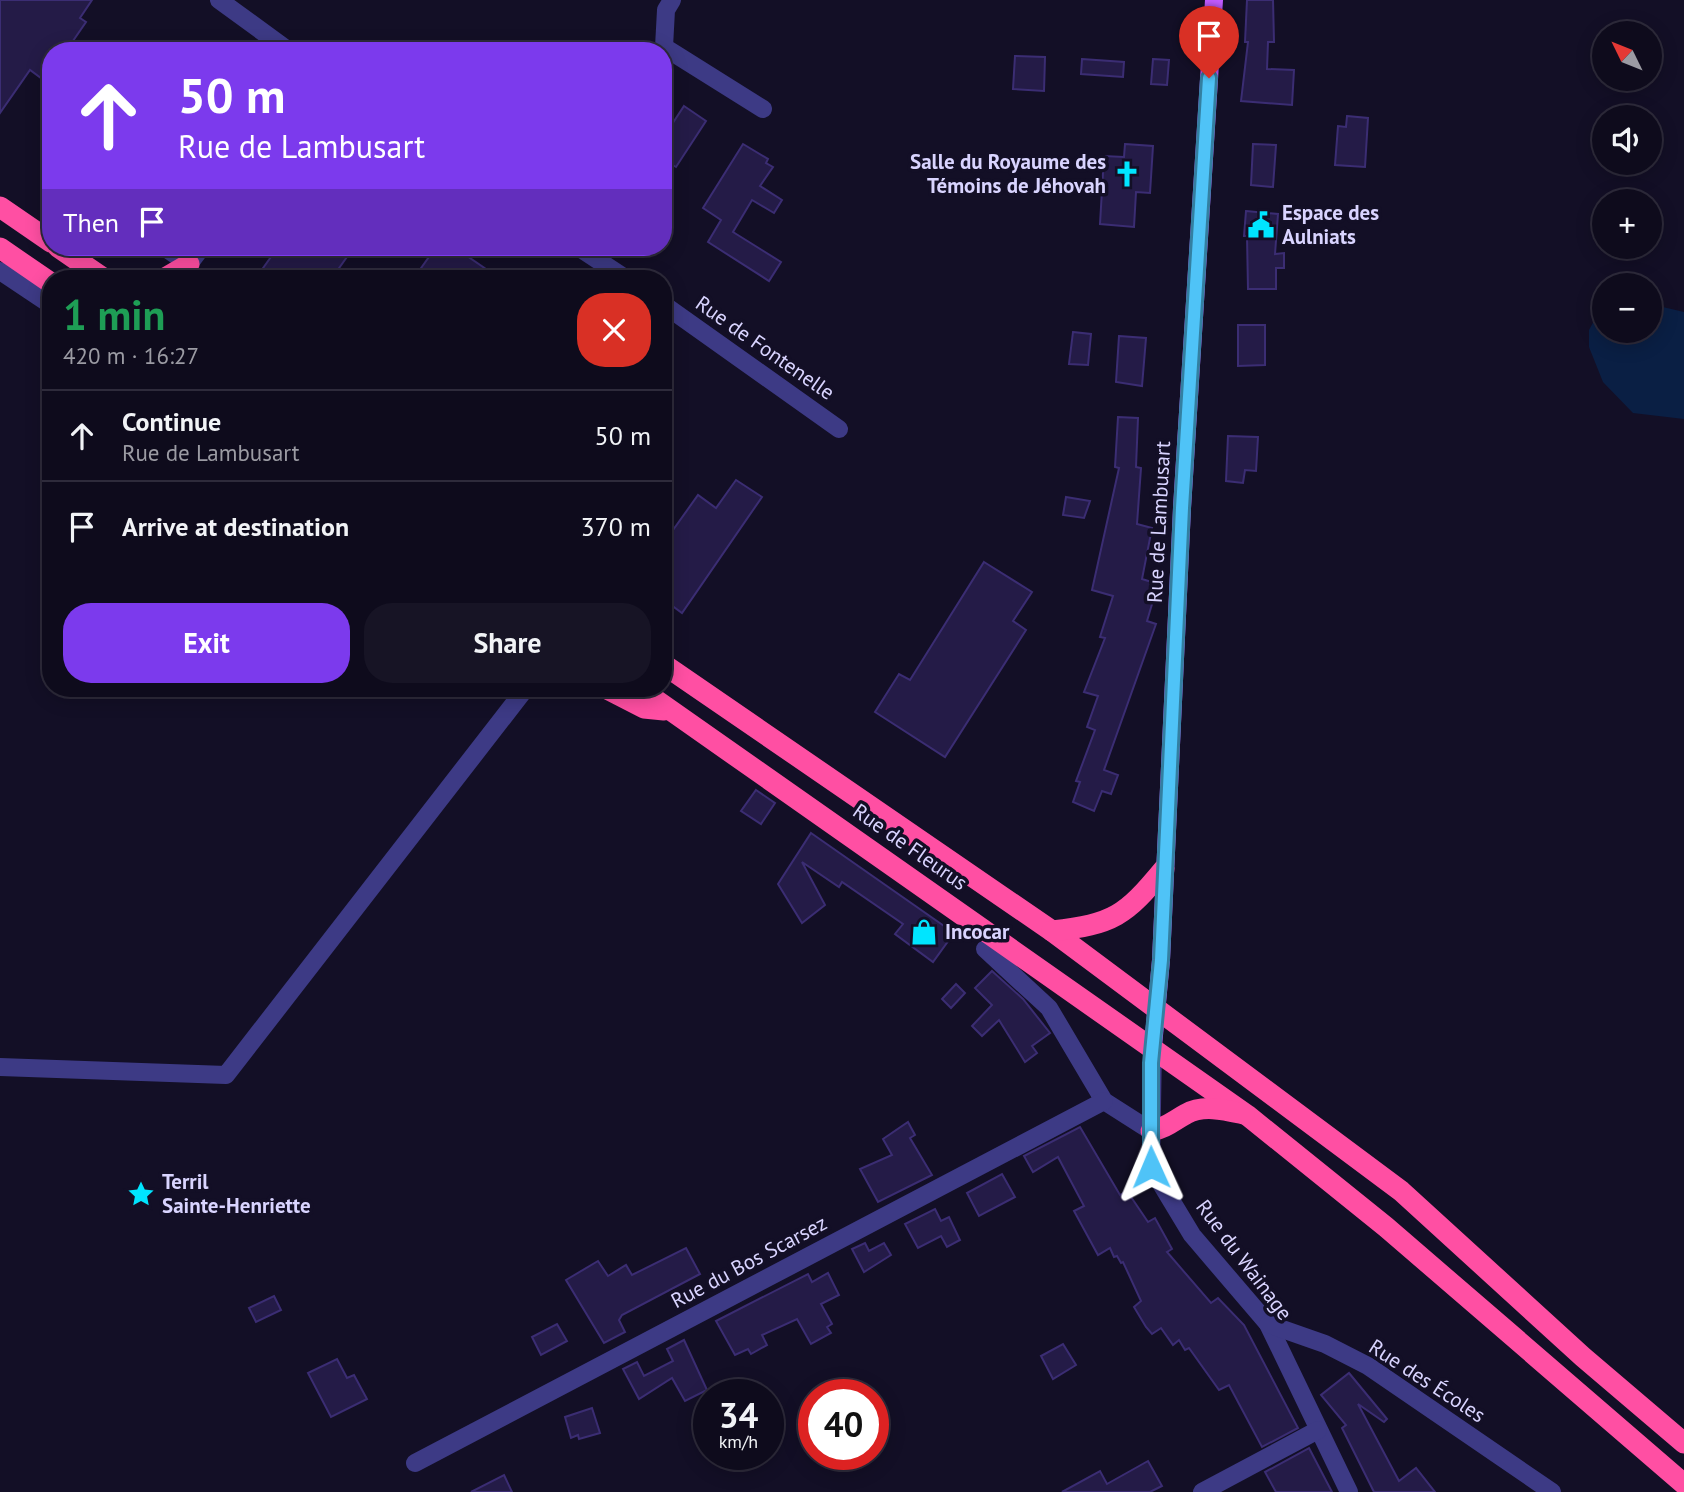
<!DOCTYPE html>
<meta charset="utf-8">
<style>
:root{--surface:#0e0b1c;--page:#171425;--text:#f1f3f6;--muted:#9b9ba3;--line:#2e2b3b;--accent:#7c3aed}
body{margin:0;font-family:"PT Sans",sans-serif;background:var(--page);color:var(--text);height:100vh;display:flex;flex-direction:column;font-size:26px;white-space:nowrap}
*{box-sizing:border-box;margin:0}
p{font-size:23px;color:var(--muted)}
.icon{flex:none;width:38px;height:38px;fill:none;stroke:currentColor;stroke-width:2;stroke-linecap:round;stroke-linejoin:round}
.map{position:relative;flex:1;overflow:hidden}
.drawer{position:absolute;left:42px;top:270px;width:630px;height:427px;display:flex;flex-direction:column;background:var(--surface);border-radius:28px;box-shadow:0 4px 18px #0003,0 0 0 2px var(--line)}
.drawer>*{flex:none}
.hud{position:absolute;left:42px;top:42px;width:630px;height:214px;border-radius:28px;box-shadow:0 4px 18px #0003,0 0 0 2px var(--line);background:#7c3aed;color:#fff;overflow:hidden}
.needle{width:46px;rotate:313deg}
.tools{position:absolute;left:1592px;top:21px;display:grid;gap:14px}
.tools a{display:grid;place-items:center;width:70px;height:70px;border-radius:50%;background:var(--surface);box-shadow:0 4px 18px #0003,0 0 0 2px var(--line);font-size:35px}
.speed{position:absolute;left:693px;top:1379px;display:flex;gap:14px;font-size:35px;font-weight:700;text-align:center}
.speed>*{display:grid;place-content:center;width:91px;height:91px;border-radius:50%;background:var(--surface);box-shadow:0 4px 18px #0003,0 0 0 2px var(--line);line-height:1}
.speed small{font-size:18px;font-weight:400}
.speed .limit{border:10px solid #d22;background:#fff;color:#111}
.pin{position:absolute;display:grid;place-items:center;width:60px;height:60px;color:#fff;margin:-72px -30px;border-radius:50% 50% 50% 0;rotate:-45deg;box-shadow:0 0 7px #0007}
.pin .icon{rotate:45deg}
.me{position:absolute;width:77px;margin:-38px;rotate:359deg;stroke-linejoin:round;filter:drop-shadow(0 0 5px #0008)}
.turn{display:flex;align-items:center;gap:24px;height:147px;padding:0 21px;font-size:32px}
.turn .icon{width:91px;height:91px;stroke-width:2.5}
.turn b{display:block;font-size:49px;line-height:60px}
.then{display:flex;align-items:center;height:66px;padding:0 21px;background:#0003;gap:14px;font-size:26px}
.round{display:grid;place-items:center;flex:none;width:74px;height:74px;border-radius:28px;background:var(--page)}
.head{display:flex;align-items:center;justify-content:space-between;height:119px;padding:0 21px}
h1{font-size:42px;font-weight:800;line-height:52px;color:#1e9e55}
.action{display:flex;gap:14px;margin-top:auto;padding:14px 21px}
.action a{flex:1;height:80px;border-radius:28px;background:var(--accent);color:#fff;font-size:28px;font-weight:800;line-height:80px;text-align:center}
.action a+a{background:var(--page);color:var(--text)}
ul{padding:0;list-style:none}
li{display:flex;align-items:center;gap:21px;height:91px;padding:0 21px;border-top:2px solid var(--line)}
li div{flex:1}
li b{display:block;font-size:26px}
li em{font-style:normal}
.map>svg:first-child{display:block}
.water{fill:#0a1f44}
.building{fill:#241b47;stroke:#3b2d73;stroke-width:2}
.lines{fill:none;stroke-linecap:round;stroke-linejoin:round}
.minor{stroke:#3d3a85;stroke-width:18}
.major{stroke:#c25bff;stroke-width:18}
.highway{stroke:#ff4fa3;stroke-width:21}
.route-casing{stroke:#337fa1;stroke-width:18}
.route{stroke:#4fc3f7;stroke-width:12}
.labels{text-anchor:middle;stroke-width:7;stroke-linejoin:round;paint-order:stroke}
.poi-label{font-size:21px;font-weight:bold;fill:#d9d4ff;stroke:#130f26;text-anchor:start}
.street-label{font-size:21px;fill:#d9d4ff;stroke:#130f26}
</style>
<div class="map">
<svg width="1684" height="1492" viewBox="0 0 1684 1492">
<rect width="100%" height="100%" fill="#130f26"/>
<!-- water -->
<polygon class="water" points="1605,301 1605,331 1650,331 1650,304 1684,312 1684,419 1633,413 1603,382 1589,347 1589,330"/>
<!-- building -->
<g class="building">
<polygon points="0,0 92,0 80,18 86,22 66,51 51,51 51,73 45,81 30,70 0,113"/>
<polygon points="1247,0 1273,0 1274,42 1268,42 1267,69 1294,70 1292,105 1241,101 1248,42 1245,42"/>
<polygon points="1015,56 1045,57 1044,91 1013,89"/>
<polygon points="1082,59 1124,62 1123,77 1081,74"/>
<polygon points="1153,59 1169,60 1167,85 1151,84"/>
<polygon points="684,106 706,121 676,167 663,159 663,138"/>
<polygon points="1347,116 1368,118 1365,167 1335,165 1338,126 1346,127"/>
<polygon points="743,144 768,159 766,163 773,167 760,186 782,200 774,213 752,200 733,232 781,262 769,281 708,242 721,220 703,208"/>
<polygon points="1125,144 1153,146 1150,193 1136,192 1134,227 1100,224 1104,156 1124,157"/>
<polygon points="1253,144 1276,145 1273,187 1251,185"/>
<polygon points="1246,211 1278,214 1275,254 1284,253 1284,268 1276,268 1276,289 1248,289 1247,236 1244,236"/>
<polygon points="278,247 354,247 332,278 256,278"/>
<polygon points="436,247 454,247 499,278 414,278"/>
<polygon points="1238,325 1265,325 1265,365 1238,366"/>
<polygon points="1073,332 1091,334 1088,365 1069,364"/>
<polygon points="1119,336 1146,338 1142,386 1116,382"/>
<polygon points="1118,417 1138,418 1136,467 1141,468 1137,524 1152,528 1142,579 1158,584 1147,621 1156,624 1104,770 1118,775 1111,794 1102,791 1094,811 1073,802 1080,782 1076,781 1095,730 1087,727 1098,696 1084,692 1105,638 1100,637 1113,596 1092,590 1119,468 1115,467"/>
<polygon points="1228,436 1258,437 1256,471 1245,470 1243,483 1226,481"/>
<polygon points="736,480 762,497 682,613 663,599 663,544 698,495 716,508"/>
<polygon points="1066,497 1090,501 1084,518 1063,515"/>
<polygon points="984,562 1032,592 1013,621 1026,630 945,757 875,712 899,674 910,680"/>
<polygon points="756,790 775,803 761,824 741,811"/>
<polygon points="811,833 954,933 933,962 895,934 903,924 842,882 839,887 802,862 825,905 802,923 778,884"/>
<polygon points="992,971 1023,999 1050,1033 1032,1046 1037,1053 1025,1062 999,1020 982,1036 972,1026 992,1005 975,988"/>
<polygon points="956,984 965,993 951,1008 942,999"/>
<polygon points="908,1122 915,1135 910,1138 932,1175 878,1202 860,1169 892,1155 883,1139"/>
<polygon points="1080,1127 1120,1195 1127,1191 1148,1222 1155,1218 1172,1249 1167,1252 1211,1303 1218,1298 1244,1325 1298,1428 1262,1447 1229,1385 1219,1390 1189,1348 1185,1350 1179,1340 1173,1345 1161,1328 1152,1334 1146,1327 1134,1307 1141,1301 1123,1262 1121,1263 1117,1256 1114,1257 1110,1248 1098,1255 1074,1211 1084,1206 1058,1157 1033,1172 1024,1156"/>
<polygon points="1002,1174 1015,1197 979,1216 967,1193"/>
<polygon points="935,1209 941,1221 949,1217 960,1240 947,1247 941,1236 918,1248 905,1224"/>
<polygon points="865,1243 869,1251 884,1243 891,1255 864,1272 852,1249"/>
<polygon points="686,1248 700,1274 622,1315 619,1320 625,1332 604,1343 566,1280 598,1261 608,1276 626,1265 632,1275"/>
<polygon points="828,1273 839,1295 821,1304 832,1324 827,1327 831,1333 811,1344 797,1319 762,1335 767,1345 751,1354 748,1349 735,1355 716,1321 808,1274 812,1282"/>
<polygon points="274,1296 281,1310 256,1322 249,1308"/>
<polygon points="557,1324 567,1341 541,1355 532,1337"/>
<polygon points="684,1340 707,1390 685,1401 672,1378 639,1399 623,1369 637,1362 644,1376 673,1361 667,1349"/>
<polygon points="1063,1344 1076,1365 1053,1379 1041,1356"/>
<polygon points="337,1359 347,1378 354,1375 367,1399 331,1417 308,1373"/>
<polygon points="1349,1373 1387,1419 1384,1422 1358,1404 1399,1481 1416,1468 1435,1492 1374,1492 1342,1428 1346,1425 1321,1395"/>
<polygon points="592,1408 600,1433 579,1439 578,1435 571,1438 565,1417"/>
<polygon points="1309,1448 1332,1492 1276,1492 1265,1472"/>
<polygon points="1148,1461 1162,1486 1150,1492 1062,1492 1100,1471 1107,1484"/>
<polygon points="504,1475 512,1492 471,1492"/>
</g>
<g class="lines">
<!-- minor -->
<g class="minor">
<polyline points="219,0 289,51"/>
<polyline points="672,0 666,10 664,47 763,109"/>
<polyline points="164,247 189,264 202,247"/>
<polyline points="578,247 625,278"/>
<polyline points="0,271 51,305"/>
<polyline points="663,304 839,429"/>
<polyline points="985,949 1049,1008 1104,1101 1151,1131"/>
<polyline points="1153,1046 1151,1167 1192,1235 1268,1324 1349,1492"/>
<polyline points="0,1067 226,1075 526,688"/>
<polyline points="1268,1324 1325,1344 1368,1366 1552,1492"/>
<polyline points="415,1463 1104,1101"/>
<polyline points="1202,1492 1318,1430"/>
</g>
<!-- major -->
<polyline class="major" points="1153,1046 1161,960 1182,508 1214,0"/>
<!-- highway -->
<g class="highway">
<polyline points="0,207 51,242"/>
<polyline points="58,247 103,278"/>
<polyline points="0,248 51,283"/>
<polyline points="165,278 189,264"/>
<polyline points="663,664 1052,931 1401,1191 1583,1357 1684,1443"/>
<polyline points="605,688 644,708 664,710"/>
<polyline points="639,688 1247,1115 1386,1227 1684,1484"/>
<path d="M 1052,931 C 1114,924 1125,916 1164,869"/>
<path d="M 1151,1131 C 1166,1128 1173,1121 1186,1114 C 1203,1104 1226,1110 1244,1114"/>
</g>
</g>
<g class="lines">
<!-- route casing -->
<g class="route-casing">
<polyline id="route" points="1151,1167 1151,1063 1161,960 1182,508 1209,78"/>
</g>
<!-- route -->
<use href="#route" class="route"/>
</g>
<!-- icons -->
<defs>
<g id="church-bare" transform="scale(2.1)"><path d="M-1.2-6h2.4v3.5h3.3v2.4h-3.3V6h-2.4V-.1h-3.3v-2.4h3.3Z" fill="#00e5ff" stroke="#130f26" stroke-width="2.5" paint-order="stroke"/></g>
<g id="civic-bare" transform="scale(2.1)"><path d="M-.6-6.5H3V-4.5H.6V-3L4-1V1h2V6H-6V1h2V-1L-.6-3ZM-1.2 2.5V6h2.4V2.5Z" fill="#00e5ff" stroke="#130f26" stroke-width="2.5" paint-order="stroke"/></g>
<g id="shop-bare" transform="scale(2.1)"><path d="M-5-2.5h2.3a2.7 3.5 0 0 1 5.4 0H5L5.5 6h-11ZM-1.5-2.5h3a1.5 2.3 0 0 0-3 0Z" fill="#00e5ff" stroke="#130f26" stroke-width="2.5" paint-order="stroke"/></g>
<g id="sight-bare" transform="scale(2.1)"><path d="M0-6L1.8-2.2L6-1.7L2.9 1.2L3.7 5.4L0 3.3L-3.7 5.4L-2.9 1.2L-6-1.7L-1.8-2.2Z" fill="#00e5ff" stroke="#130f26" stroke-width="2.5" paint-order="stroke"/></g>
</defs>
<g fill-rule="evenodd">
<use href="#church-bare" x="1127" y="174"/>
<use href="#civic-bare" x="1261" y="225"/>
<use href="#shop-bare" x="924" y="932"/>
<use href="#sight-bare" x="141" y="1194"/>
</g>
<g class="labels">
<!-- poi labels -->
<g class="poi-label">
<text x="1106" y="169" text-anchor="end">Salle du Royaume des<tspan x="1106" dy="24">Témoins de Jéhovah</tspan></text>
<text x="1282" y="220">Espace des<tspan x="1282" dy="24">Aulniats</tspan></text>
<text x="945" y="939">Incocar</text>
<text x="162" y="1189">Terril<tspan x="162" dy="24">Sainte-Henriette</tspan></text>
</g>
<!-- street labels -->
<g class="street-label">
<text transform="translate(765 348) rotate(35)" y="7">Rue de Fontenelle</text>
<text transform="translate(1159 522) rotate(-87)" y="7">Rue de Lambusart</text>
<text transform="translate(910 847) rotate(35)" y="7">Rue de Fleurus</text>
<text transform="translate(1244 1260) rotate(53)" y="7">Rue du Wainage</text>
<text transform="translate(749 1262) rotate(-28)" y="7">Rue du Bos Scarsez</text>
<text transform="translate(1427 1381) rotate(33)" y="7">Rue des Écoles</text>
</g>
</g>
</svg>
<div class="tools">
<a><svg class="needle" viewBox="-14 -14 28 28"><path d="M0-13l5 13h-10z" fill="#e53935"/><path d="M0 13l5-13h-10z" fill="#9b9ba3"/></svg></a>
<a><svg class="icon" aria-label="sound" viewBox="0 0 24 24"><path d="M4 9h4l5-4v14l-5-4H4zM17 9q2 3 0 6"/></svg></a>
<a>+</a>
<a>−</a>
</div>
<div class="speed"><div>34<small>km/h</small></div><div class="limit">40</div></div>
<div class="pin" style="left:1209px;top:78px;background:#d93025"><svg class="icon" aria-label="arrive" viewBox="0 0 24 24"><path d="M6 21V4h12l-3 4 3 4H6"/></svg></div>
<svg class="me" style="left:1151px;top:1167px" viewBox="-20 -20 40 40"><path d="M0-17L14 15 0 8-14 15z" fill="#4fc3f7" stroke="#fff" stroke-width="4"/></svg>
<div class="hud">
<div class="turn"><svg class="icon" aria-label="ahead" viewBox="0 0 24 24"><path d="M12 20V5M6 11l6-6 6 6"/></svg><div><b>50 m</b>Rue de Lambusart</div></div>
<div class="then">Then<svg class="icon" aria-label="arrive" viewBox="0 0 24 24"><path d="M6 21V4h12l-3 4 3 4H6"/></svg></div>
</div>
<section class="drawer">
<div class="head"><div><h1>1 min</h1><p>420 m · 16:27</p></div><a class="round" style="background:#d93025;color:#fff"><svg class="icon" aria-label="close" viewBox="0 0 24 24"><path d="M6 6l12 12M18 6L6 18"/></svg></a></div>
<ul>
<li><svg class="icon" aria-label="ahead" viewBox="0 0 24 24"><path d="M12 20V5M6 11l6-6 6 6"/></svg><div><b>Continue</b><p>Rue de Lambusart</p></div><em>50 m</em></li>
<li><svg class="icon" aria-label="arrive" viewBox="0 0 24 24"><path d="M6 21V4h12l-3 4 3 4H6"/></svg><div><b>Arrive at destination</b></div><em>370 m</em></li>
</ul>
<div class="action"><a>Exit</a><a>Share</a></div>
</section>
</div>
